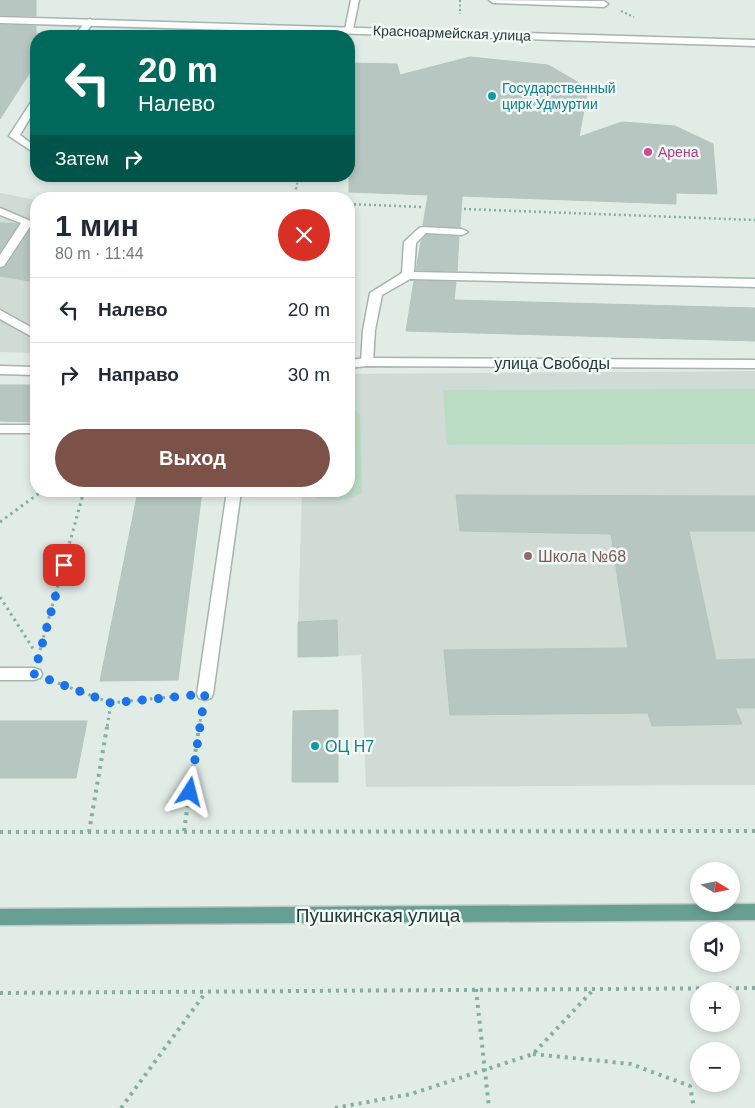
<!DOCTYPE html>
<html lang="ru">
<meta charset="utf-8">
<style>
:root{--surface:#fff;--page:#f2f2f3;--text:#1f2937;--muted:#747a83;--line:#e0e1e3;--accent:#7c5148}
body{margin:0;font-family:Helvetica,sans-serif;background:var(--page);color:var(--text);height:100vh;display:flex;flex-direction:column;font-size:19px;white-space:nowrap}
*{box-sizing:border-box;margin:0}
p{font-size:16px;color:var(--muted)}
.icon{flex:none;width:28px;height:28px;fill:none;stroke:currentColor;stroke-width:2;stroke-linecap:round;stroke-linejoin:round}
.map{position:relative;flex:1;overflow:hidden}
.sheet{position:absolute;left:30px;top:192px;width:325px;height:305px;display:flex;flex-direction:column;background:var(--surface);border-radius:20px;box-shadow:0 2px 8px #0003}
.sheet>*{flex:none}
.hud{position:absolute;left:30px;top:30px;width:325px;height:152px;border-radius:20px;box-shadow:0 2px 8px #0003;background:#00695c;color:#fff;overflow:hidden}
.needle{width:32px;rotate:100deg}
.fabs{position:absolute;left:690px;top:862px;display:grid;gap:10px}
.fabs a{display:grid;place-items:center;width:50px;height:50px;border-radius:50%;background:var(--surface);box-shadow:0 2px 8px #0003;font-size:25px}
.pin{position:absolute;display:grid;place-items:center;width:42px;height:42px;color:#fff;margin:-21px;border-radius:10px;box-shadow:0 2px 8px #0006}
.me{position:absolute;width:55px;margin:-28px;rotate:9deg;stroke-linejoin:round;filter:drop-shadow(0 0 4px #0008)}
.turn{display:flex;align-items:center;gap:18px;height:105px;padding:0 25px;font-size:22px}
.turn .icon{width:65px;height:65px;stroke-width:2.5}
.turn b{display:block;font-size:35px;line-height:42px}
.then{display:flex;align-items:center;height:48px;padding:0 25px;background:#0003;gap:10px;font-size:19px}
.round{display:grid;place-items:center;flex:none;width:52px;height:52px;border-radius:26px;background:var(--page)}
.head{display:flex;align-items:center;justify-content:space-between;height:85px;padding:0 25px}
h1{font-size:30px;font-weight:700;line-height:38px}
.action{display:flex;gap:10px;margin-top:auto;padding:10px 25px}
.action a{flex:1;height:58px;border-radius:30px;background:var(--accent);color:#fff;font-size:20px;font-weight:700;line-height:58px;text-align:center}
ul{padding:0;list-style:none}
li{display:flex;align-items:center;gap:15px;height:65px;padding:0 25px;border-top:1px solid var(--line)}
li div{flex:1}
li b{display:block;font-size:19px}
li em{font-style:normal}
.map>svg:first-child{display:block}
.built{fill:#d0dbd6}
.green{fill:#bbdcc4}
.building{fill:#b7c6c0;stroke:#b4c5be}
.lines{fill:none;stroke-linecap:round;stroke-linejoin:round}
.service-casing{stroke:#a5b4ae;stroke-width:3}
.minor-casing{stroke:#a5b4ae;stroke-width:3}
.tertiary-casing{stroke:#a5b4ae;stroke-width:3}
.primary-casing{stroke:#c1c8c6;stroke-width:3}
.path-far3{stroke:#83aea1;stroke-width:2;stroke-dasharray:2 2.5;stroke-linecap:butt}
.path-far2{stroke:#83aea1;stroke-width:2.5;stroke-dasharray:2 3;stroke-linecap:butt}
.path-far1{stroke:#83aea1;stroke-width:3;stroke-dasharray:2.5 4;stroke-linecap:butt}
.path{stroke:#83aea1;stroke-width:4;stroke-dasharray:3 5;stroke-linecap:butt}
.service{fill:#fff;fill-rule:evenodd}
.minor{fill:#fff;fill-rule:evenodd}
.tertiary{fill:#fff;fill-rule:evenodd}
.primary{fill:#67a092;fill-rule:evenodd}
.route{stroke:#1a73e8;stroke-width:9;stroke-dasharray:0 16.2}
.culture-dot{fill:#0f9aa8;stroke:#f2f8f5;stroke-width:2}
.hotel-dot{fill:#d1479c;stroke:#f2f8f5;stroke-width:2}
.education-dot{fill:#8d6e63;stroke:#f2f8f5;stroke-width:2}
.labels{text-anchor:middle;stroke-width:5;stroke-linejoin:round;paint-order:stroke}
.far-street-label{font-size:14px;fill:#223c35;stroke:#f2f8f5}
.far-culture-label{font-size:14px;fill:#0d838f;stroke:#f2f8f5;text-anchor:start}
.far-hotel-label{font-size:14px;fill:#b23c85;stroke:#f2f8f5;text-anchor:start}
.street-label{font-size:16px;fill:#223c35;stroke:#f2f8f5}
.education-label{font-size:16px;fill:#785e54;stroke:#f2f8f5;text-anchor:start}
.culture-label{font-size:16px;fill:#0d838f;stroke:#f2f8f5;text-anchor:start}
.near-street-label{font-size:19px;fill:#223c35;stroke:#f2f8f5}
</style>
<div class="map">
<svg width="755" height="1108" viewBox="0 0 755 1108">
<rect width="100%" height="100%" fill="#e2ece7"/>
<!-- built -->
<g class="built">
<polygon points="0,193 36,200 36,353 0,352"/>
<polygon points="755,371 755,785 366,787 361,655 338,656 337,620 298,622 302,491 349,491 349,374"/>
</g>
<!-- green -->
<g class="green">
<polygon points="755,389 755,444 447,445 443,390"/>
<path d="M 349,408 L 352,408 L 360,414 L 362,493 C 348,502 320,502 306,494 L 306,491 L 349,491 Z"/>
</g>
<!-- building -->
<g class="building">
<polygon points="0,0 36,0 36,16 0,15"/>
<polygon points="0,25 36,26 36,63 0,119"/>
<polygon points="470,57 548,65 588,88 579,137 622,122 675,126 713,144 717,194 676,193 676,204 462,196 460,227 423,225 428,195 349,192 349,63 397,64 400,75"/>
<polygon points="0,223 18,224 0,252"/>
<polygon points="34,224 36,224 36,282 0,276 0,269 6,267"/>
<polygon points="427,235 459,237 457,271 416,270 421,241"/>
<polygon points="414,281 456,282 454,300 755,308 755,341 406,331"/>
<polygon points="0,385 36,385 36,422 0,421"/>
<polygon points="138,491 202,491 178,680 100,681"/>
<polygon points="456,495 755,496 755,531 689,531 716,660 755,659 755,708 735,708 742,724 652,726 648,713 450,715 444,650 628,648 611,534 460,531"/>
<polygon points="337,620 338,656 298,657 298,622"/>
<polygon points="338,710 338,782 292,782 293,711"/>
<polygon points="0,721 87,721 76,778 0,778"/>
</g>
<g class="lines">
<!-- service casing -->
<g class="service-casing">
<g id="service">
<polygon points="489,0 604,1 608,4 604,7 493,3"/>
<polygon points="90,19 94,22 83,36 74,36 87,20"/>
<polygon points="265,25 269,28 267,36 259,36 261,28"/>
<polygon points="36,98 36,108 20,135 36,147 36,154 9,136 33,99"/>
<polygon points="0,208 33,222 4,266 0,267 0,255 21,223 0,215"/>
<polygon points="423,227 462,229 468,232 462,235 426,233 416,243 414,272 755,279 755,287 410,279 382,295 375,330 373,362 372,365 362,365 361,362 363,330 370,293 402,273 404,242 419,228"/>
<polygon points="0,310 36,330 36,339 0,319"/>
<rect x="0" y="425" width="36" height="8"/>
<polygon points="227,491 241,491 213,694 211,698 205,700 199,698 197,694"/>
<polygon points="0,668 34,668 40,670 42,674 40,678 34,680 0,680"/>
</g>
</g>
<!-- minor casing -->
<g class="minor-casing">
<g id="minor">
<polygon points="351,0 359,0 353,29 349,32 345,29"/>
<polygon points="367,358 755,360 755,368 367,366 349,368 349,360"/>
<polygon points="0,366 36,367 36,375 0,374"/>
</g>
</g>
<!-- tertiary casing -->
<g class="tertiary-casing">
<polygon id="tertiary" points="0,17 755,40 755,46 0,23"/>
</g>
<!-- primary casing -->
<g class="primary-casing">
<polygon id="primary" points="755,904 755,920 0,925 0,909"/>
</g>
<!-- path-far3 -->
<g class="path-far3">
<polyline points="460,0 460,14"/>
<polyline points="621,11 634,17"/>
<polyline points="296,189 299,176"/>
</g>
<!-- path-far2 -->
<g class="path-far2">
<polyline points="294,199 296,188"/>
<polyline points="349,204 421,207"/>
<polyline points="464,209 755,220"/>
</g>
<!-- path-far1 -->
<g class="path-far1">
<polyline points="0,522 42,491"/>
<polyline points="0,597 34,650"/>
<polyline points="40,650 84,491"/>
<polyline points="58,683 111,703 107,728"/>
<polyline points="111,703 179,696"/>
<polyline points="199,728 201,716"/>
</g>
<!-- path -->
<g class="path">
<polyline points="184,831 199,727"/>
<polyline points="0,832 755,831"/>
<polyline points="89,832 107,727"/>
<polyline points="476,989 489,1108"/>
<polyline points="0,993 755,988"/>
<polyline points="533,1054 631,1064 690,1086 694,1108"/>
<polyline points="121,1108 206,992"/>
<polyline points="335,1108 411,1094 533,1054 594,989"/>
</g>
<!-- service -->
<use href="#service" class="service"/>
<!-- minor -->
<use href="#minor" class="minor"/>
<!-- tertiary -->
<use href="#tertiary" class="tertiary"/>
<!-- primary -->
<use href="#primary" class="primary"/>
</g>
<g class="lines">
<!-- route -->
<polyline class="route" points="64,565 34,674 111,703 205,694 190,792"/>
</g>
<!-- markers -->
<g class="culture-dot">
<circle cx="492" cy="96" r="5"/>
<circle cx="315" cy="746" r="5"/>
</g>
<circle class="hotel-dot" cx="648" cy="152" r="5"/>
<circle class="education-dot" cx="528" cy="556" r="5"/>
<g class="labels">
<!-- far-street labels -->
<g class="far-street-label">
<text transform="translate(452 33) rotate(2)" y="5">Красноармейская улица</text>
</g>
<!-- far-culture labels -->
<g class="far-culture-label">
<text x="502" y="93">Государственный<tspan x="502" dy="16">цирк Удмуртии</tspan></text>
</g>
<!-- far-hotel labels -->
<g class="far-hotel-label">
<text x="658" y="157">Арена</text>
</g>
<!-- street labels -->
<g class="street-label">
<text x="552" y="369">улица Свободы</text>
</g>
<!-- education labels -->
<g class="education-label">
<text x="538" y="562">Школа №68</text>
</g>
<!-- culture labels -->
<g class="culture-label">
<text x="325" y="752">ОЦ H7</text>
</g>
<!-- near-street labels -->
<g class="near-street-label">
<text x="378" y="922">Пушкинская улица</text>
</g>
</g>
</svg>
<div class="fabs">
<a><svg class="needle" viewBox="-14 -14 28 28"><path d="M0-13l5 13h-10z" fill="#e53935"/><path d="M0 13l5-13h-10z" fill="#747a83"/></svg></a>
<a><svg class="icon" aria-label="sound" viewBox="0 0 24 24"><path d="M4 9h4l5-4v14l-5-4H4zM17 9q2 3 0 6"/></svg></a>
<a>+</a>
<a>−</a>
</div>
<div class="pin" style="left:64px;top:565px;background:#d93025"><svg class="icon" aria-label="arrive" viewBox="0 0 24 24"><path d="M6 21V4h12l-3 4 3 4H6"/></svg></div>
<svg class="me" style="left:190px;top:792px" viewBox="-20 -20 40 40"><path d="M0-17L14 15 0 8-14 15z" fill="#1a73e8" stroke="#fff" stroke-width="4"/></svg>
<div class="hud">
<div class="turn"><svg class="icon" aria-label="left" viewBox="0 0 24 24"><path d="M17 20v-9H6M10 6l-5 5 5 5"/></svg><div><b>20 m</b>Налево</div></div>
<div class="then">Затем<svg class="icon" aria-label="right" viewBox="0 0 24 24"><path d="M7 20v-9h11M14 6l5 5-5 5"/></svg></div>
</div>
<section class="sheet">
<div class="head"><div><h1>1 мин</h1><p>80 m · 11:44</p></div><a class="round" style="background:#d93025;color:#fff"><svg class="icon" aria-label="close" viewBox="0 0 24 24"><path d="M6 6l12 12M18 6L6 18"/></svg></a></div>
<ul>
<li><svg class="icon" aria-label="left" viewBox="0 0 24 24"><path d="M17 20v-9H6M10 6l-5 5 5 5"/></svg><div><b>Налево</b></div><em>20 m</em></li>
<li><svg class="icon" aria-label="right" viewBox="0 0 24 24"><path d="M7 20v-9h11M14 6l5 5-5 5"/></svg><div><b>Направо</b></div><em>30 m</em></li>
</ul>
<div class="action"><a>Выход</a></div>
</section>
</div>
